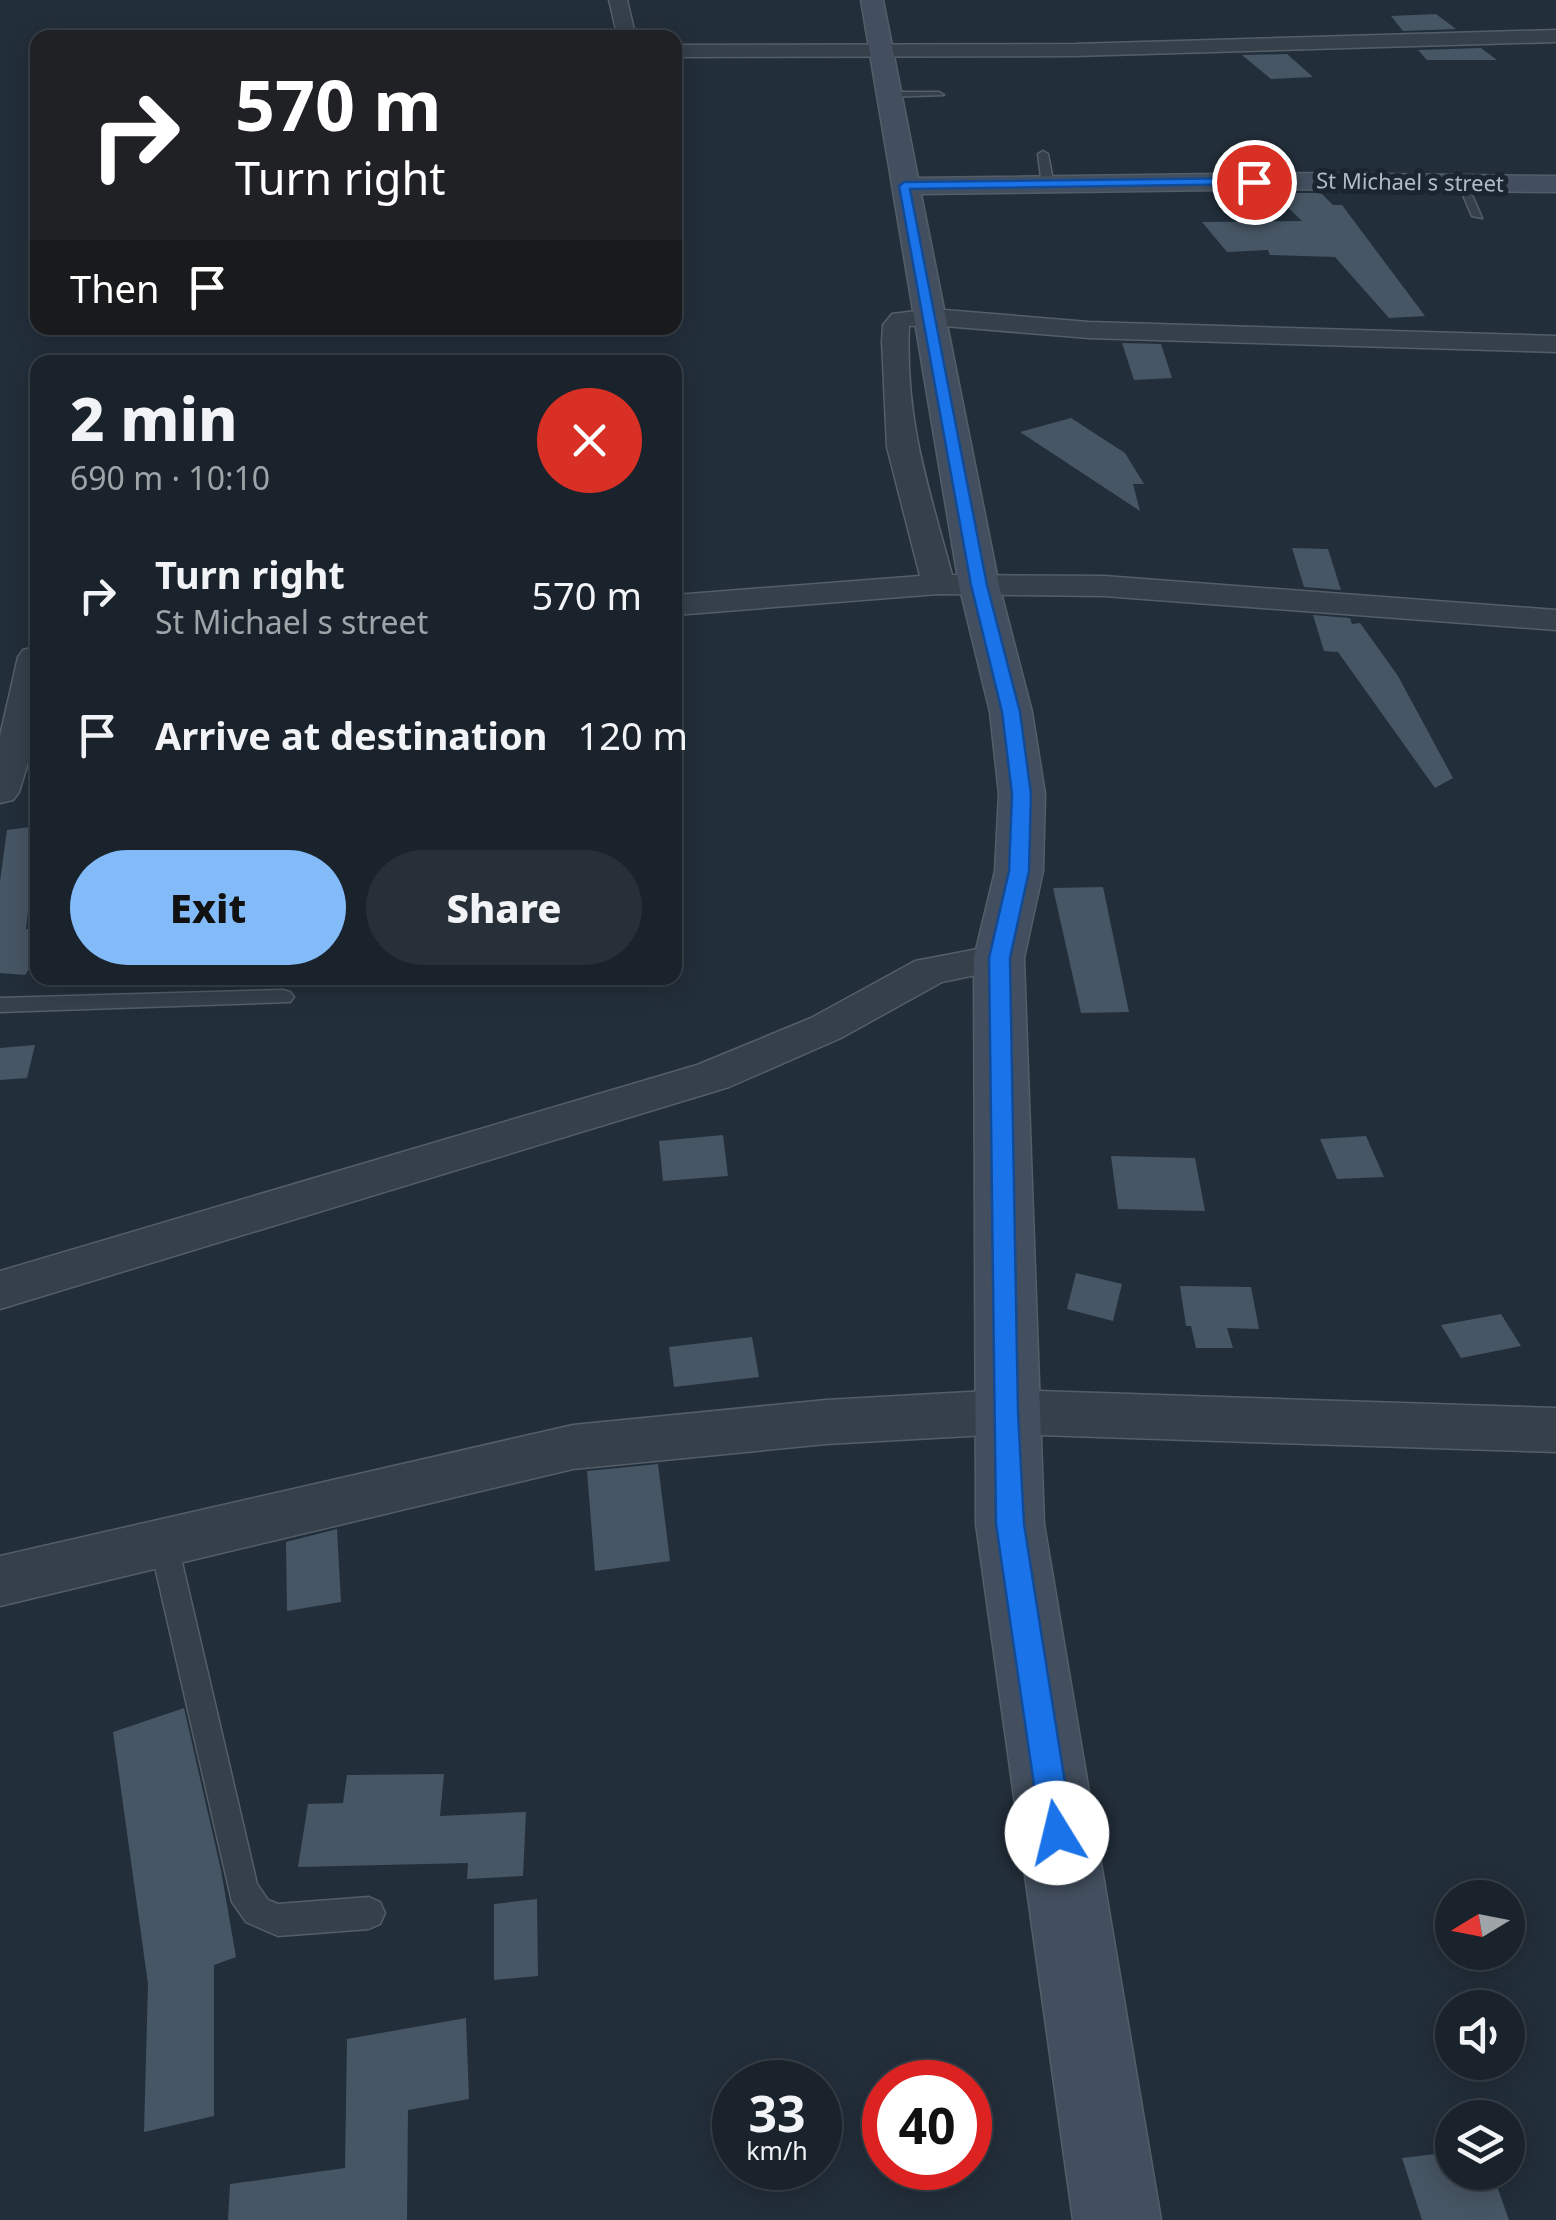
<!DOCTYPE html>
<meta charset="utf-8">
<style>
:root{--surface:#1a222c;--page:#272f38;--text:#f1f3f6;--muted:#9fa4a9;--line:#383f48;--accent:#83bbf9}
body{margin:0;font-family:"Noto Sans",sans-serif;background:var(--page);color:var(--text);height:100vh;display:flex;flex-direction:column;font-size:38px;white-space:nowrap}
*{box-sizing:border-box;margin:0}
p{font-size:32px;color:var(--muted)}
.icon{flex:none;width:55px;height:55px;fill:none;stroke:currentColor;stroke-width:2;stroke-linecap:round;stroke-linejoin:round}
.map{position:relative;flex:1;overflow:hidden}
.panel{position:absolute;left:30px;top:355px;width:652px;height:630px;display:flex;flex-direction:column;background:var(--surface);border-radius:20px;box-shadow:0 5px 25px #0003,0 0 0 2px var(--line)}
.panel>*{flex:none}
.hud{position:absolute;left:30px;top:30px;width:652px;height:305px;border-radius:20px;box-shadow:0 5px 25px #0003,0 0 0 2px var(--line);background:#202124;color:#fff;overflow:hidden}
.needle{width:65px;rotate:260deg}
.buttons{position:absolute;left:1435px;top:1880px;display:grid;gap:20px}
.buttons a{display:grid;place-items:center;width:90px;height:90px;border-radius:50%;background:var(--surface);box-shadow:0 5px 25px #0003,0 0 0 2px var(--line);font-size:50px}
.speed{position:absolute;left:712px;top:2060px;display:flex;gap:20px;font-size:50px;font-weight:700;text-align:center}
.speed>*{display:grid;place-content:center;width:130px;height:130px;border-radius:50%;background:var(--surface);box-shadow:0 5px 25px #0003,0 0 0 2px var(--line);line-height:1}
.speed small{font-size:25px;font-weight:400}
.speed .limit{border:15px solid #d22;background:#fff;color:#111}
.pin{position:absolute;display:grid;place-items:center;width:85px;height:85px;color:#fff;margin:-42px;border:5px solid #fff;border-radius:50%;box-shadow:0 2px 10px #0007}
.me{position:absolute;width:110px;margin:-55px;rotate:351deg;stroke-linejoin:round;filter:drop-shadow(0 0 8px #0008)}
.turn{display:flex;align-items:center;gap:35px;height:210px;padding:0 40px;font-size:45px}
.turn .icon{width:130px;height:130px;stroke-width:2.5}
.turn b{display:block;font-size:70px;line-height:85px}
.then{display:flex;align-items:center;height:95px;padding:0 40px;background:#0003;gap:20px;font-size:38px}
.round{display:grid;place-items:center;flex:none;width:105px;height:105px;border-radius:52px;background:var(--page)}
.summary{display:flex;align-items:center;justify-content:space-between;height:170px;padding:0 40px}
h1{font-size:60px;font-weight:800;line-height:75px}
.button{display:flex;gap:20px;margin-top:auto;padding:20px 40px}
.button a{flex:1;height:115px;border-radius:60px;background:var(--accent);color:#111;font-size:40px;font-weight:800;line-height:115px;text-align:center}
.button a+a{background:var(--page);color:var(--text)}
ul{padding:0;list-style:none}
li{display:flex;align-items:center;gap:30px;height:140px;padding:0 40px}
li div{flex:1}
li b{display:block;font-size:38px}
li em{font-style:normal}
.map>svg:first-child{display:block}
.building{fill:#475664}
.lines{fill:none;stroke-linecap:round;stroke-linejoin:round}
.lane-casing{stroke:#535e68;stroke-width:3}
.street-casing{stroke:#535e68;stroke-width:3}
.secondary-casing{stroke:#535e68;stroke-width:3}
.lane{fill:#35404b;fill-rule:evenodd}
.street{fill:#35404b;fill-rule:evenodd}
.secondary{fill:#434f5e;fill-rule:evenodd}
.route{fill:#1a73e8;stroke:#114b97;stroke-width:2.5}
.labels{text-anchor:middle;stroke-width:10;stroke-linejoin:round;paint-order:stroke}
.far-street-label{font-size:22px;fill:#b0bbc7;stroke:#1b252f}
</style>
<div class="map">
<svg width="1556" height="2220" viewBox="0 0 1556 2220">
<rect width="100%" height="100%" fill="#222e3a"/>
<!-- building -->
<g class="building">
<polygon points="1436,14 1456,29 1403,31 1391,16"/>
<polygon points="1481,48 1497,60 1427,60 1418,50"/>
<polygon points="1287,54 1313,77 1271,79 1242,55"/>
<polygon points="1273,193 1321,193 1333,205 1342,205 1425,316 1389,318 1335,257 1270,255 1268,250 1227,252 1202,222 1302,221"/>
<polygon points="1122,343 1161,344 1172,378 1134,380"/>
<polygon points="1071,418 1125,453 1144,484 1133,484 1140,511 1020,432"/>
<polygon points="1292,548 1328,549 1341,590 1304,587"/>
<polygon points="1313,615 1350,618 1352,624 1360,623 1398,676 1453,778 1435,788 1338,652 1324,651"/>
<polygon points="38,826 26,929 38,929 38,956 25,975 0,973 0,881 7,830"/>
<polygon points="1103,887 1129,1012 1081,1013 1053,888"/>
<polygon points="35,1045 27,1078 0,1080 0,1048"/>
<polygon points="723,1135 728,1176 663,1181 659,1141"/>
<polygon points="1366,1136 1384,1177 1337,1179 1320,1139"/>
<polygon points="1111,1156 1195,1158 1205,1211 1118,1209"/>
<polygon points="1076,1273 1122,1284 1113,1321 1067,1309"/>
<polygon points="1180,1286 1251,1287 1259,1329 1227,1328 1233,1348 1196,1348 1191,1326 1186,1326"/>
<polygon points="1501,1314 1521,1346 1461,1358 1441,1325"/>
<polygon points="752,1337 759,1377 674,1387 669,1347"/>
<polygon points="658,1464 670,1561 595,1571 587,1471"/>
<polygon points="337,1529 341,1602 287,1611 286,1542"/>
<polygon points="184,1708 221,1870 236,1957 214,1965 214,2116 144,2132 148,1984 113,1732"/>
<polygon points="444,1774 440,1816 526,1812 523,1876 467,1879 468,1863 298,1867 308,1804 343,1803 347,1775"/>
<polygon points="537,1899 538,1976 494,1980 494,1904"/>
<polygon points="466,2018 469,2099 408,2110 407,2220 228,2220 230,2184 345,2168 347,2039"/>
<polygon points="1452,2152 1452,2172 1492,2172 1509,2220 1422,2220 1402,2158"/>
</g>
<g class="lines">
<!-- lane casing -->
<g class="lane-casing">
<g id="lane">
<polygon points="890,92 939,92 944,95 886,97"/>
<polygon points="1043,151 1048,154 1054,186 1048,189 1042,186 1038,154"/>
<polygon points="1456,179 1466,181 1482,218 1472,216"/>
<polygon points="283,990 290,992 294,997 290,1002 0,1012 0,998"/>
<polygon points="164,1533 174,1536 178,1545 257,1884 268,1900 278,1904 369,1897 380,1902 385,1913 380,1924 369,1929 278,1936 246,1922 232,1902 150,1545 154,1536"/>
</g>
</g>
<!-- street casing -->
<g class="street-casing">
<g id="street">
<polygon points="609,0 627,0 636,38 618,38"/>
<polygon points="1556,30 1556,42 1075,56 675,57 675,45 1075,44"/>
<path d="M 932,309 L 1089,322 L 1556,336 L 1556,352 L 1089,338 L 932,325 L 909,326 C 905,421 928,485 952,575 L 1104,576 L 1556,610 L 1556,630 L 1104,596 L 938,594 L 675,615 L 675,595 L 920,576 L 887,447 L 882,342 L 883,325 L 892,314 Z"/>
<polygon points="35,647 38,730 19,792 13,800 0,803 0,736 18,657 23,650"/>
<polygon points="999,945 1014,949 1020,958 1014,967 942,982 841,1038 729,1087 0,1309 0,1271 697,1065 811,1018 915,961"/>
<polygon points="1005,1390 1556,1408 1556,1452 1005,1434 826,1444 573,1469 0,1606 0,1556 573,1425 826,1400"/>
</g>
</g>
<!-- secondary casing -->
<g class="secondary-casing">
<polygon id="secondary" points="861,0 883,0 918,178 1285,173 1556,176 1556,192 1285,189 921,194 999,585 1032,712 1045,794 1043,871 1024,958 1044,1524 1161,2220 1073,2220 976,1524 974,958 995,871 999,794 990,712 959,585"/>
</g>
<!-- lane -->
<use href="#lane" class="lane"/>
<!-- street -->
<use href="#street" class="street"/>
<!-- secondary -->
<use href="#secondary" class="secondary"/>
</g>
<!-- route -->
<polygon class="route" points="1254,178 1258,184 910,189 987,585 1020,712 1031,794 1029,871 1010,958 1018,1412 1024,1524 1073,1833 1068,1844 1057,1849 1046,1844 1041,1833 996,1524 989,958 1009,871 1012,794 1002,712 971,585 899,186 904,182"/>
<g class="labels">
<!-- far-street labels -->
<g class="far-street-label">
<text transform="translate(1410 182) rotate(1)" y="8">St Michael s street</text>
</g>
</g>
</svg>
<div class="buttons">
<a><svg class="needle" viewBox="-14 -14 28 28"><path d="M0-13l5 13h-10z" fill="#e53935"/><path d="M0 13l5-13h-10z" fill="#9fa4a9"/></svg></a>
<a><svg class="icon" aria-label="sound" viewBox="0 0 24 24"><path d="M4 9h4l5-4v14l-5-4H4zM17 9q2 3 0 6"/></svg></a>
<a><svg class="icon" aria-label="layers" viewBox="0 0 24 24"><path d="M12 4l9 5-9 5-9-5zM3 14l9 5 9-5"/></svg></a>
</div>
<div class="speed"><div>33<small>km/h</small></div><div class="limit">40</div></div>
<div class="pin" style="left:1254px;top:182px;background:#d93025"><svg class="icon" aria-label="arrive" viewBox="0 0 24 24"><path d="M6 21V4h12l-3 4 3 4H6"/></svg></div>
<svg class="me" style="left:1057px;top:1833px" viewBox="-20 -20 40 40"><circle r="19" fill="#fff"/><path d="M0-13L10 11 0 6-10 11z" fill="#1a73e8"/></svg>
<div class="hud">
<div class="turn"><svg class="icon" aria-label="right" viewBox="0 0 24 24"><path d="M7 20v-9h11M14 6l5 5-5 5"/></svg><div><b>570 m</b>Turn right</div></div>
<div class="then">Then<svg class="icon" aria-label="arrive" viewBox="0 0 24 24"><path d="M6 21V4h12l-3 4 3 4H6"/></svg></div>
</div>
<section class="panel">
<div class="summary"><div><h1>2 min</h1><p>690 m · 10:10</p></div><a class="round" style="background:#d93025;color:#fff"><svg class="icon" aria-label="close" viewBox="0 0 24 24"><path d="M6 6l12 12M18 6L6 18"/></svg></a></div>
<ul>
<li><svg class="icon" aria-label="right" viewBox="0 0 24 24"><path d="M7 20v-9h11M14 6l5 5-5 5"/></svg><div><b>Turn right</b><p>St Michael s street</p></div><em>570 m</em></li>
<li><svg class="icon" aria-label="arrive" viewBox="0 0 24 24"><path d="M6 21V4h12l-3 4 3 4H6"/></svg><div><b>Arrive at destination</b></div><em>120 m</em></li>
</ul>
<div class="button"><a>Exit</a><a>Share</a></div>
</section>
</div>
